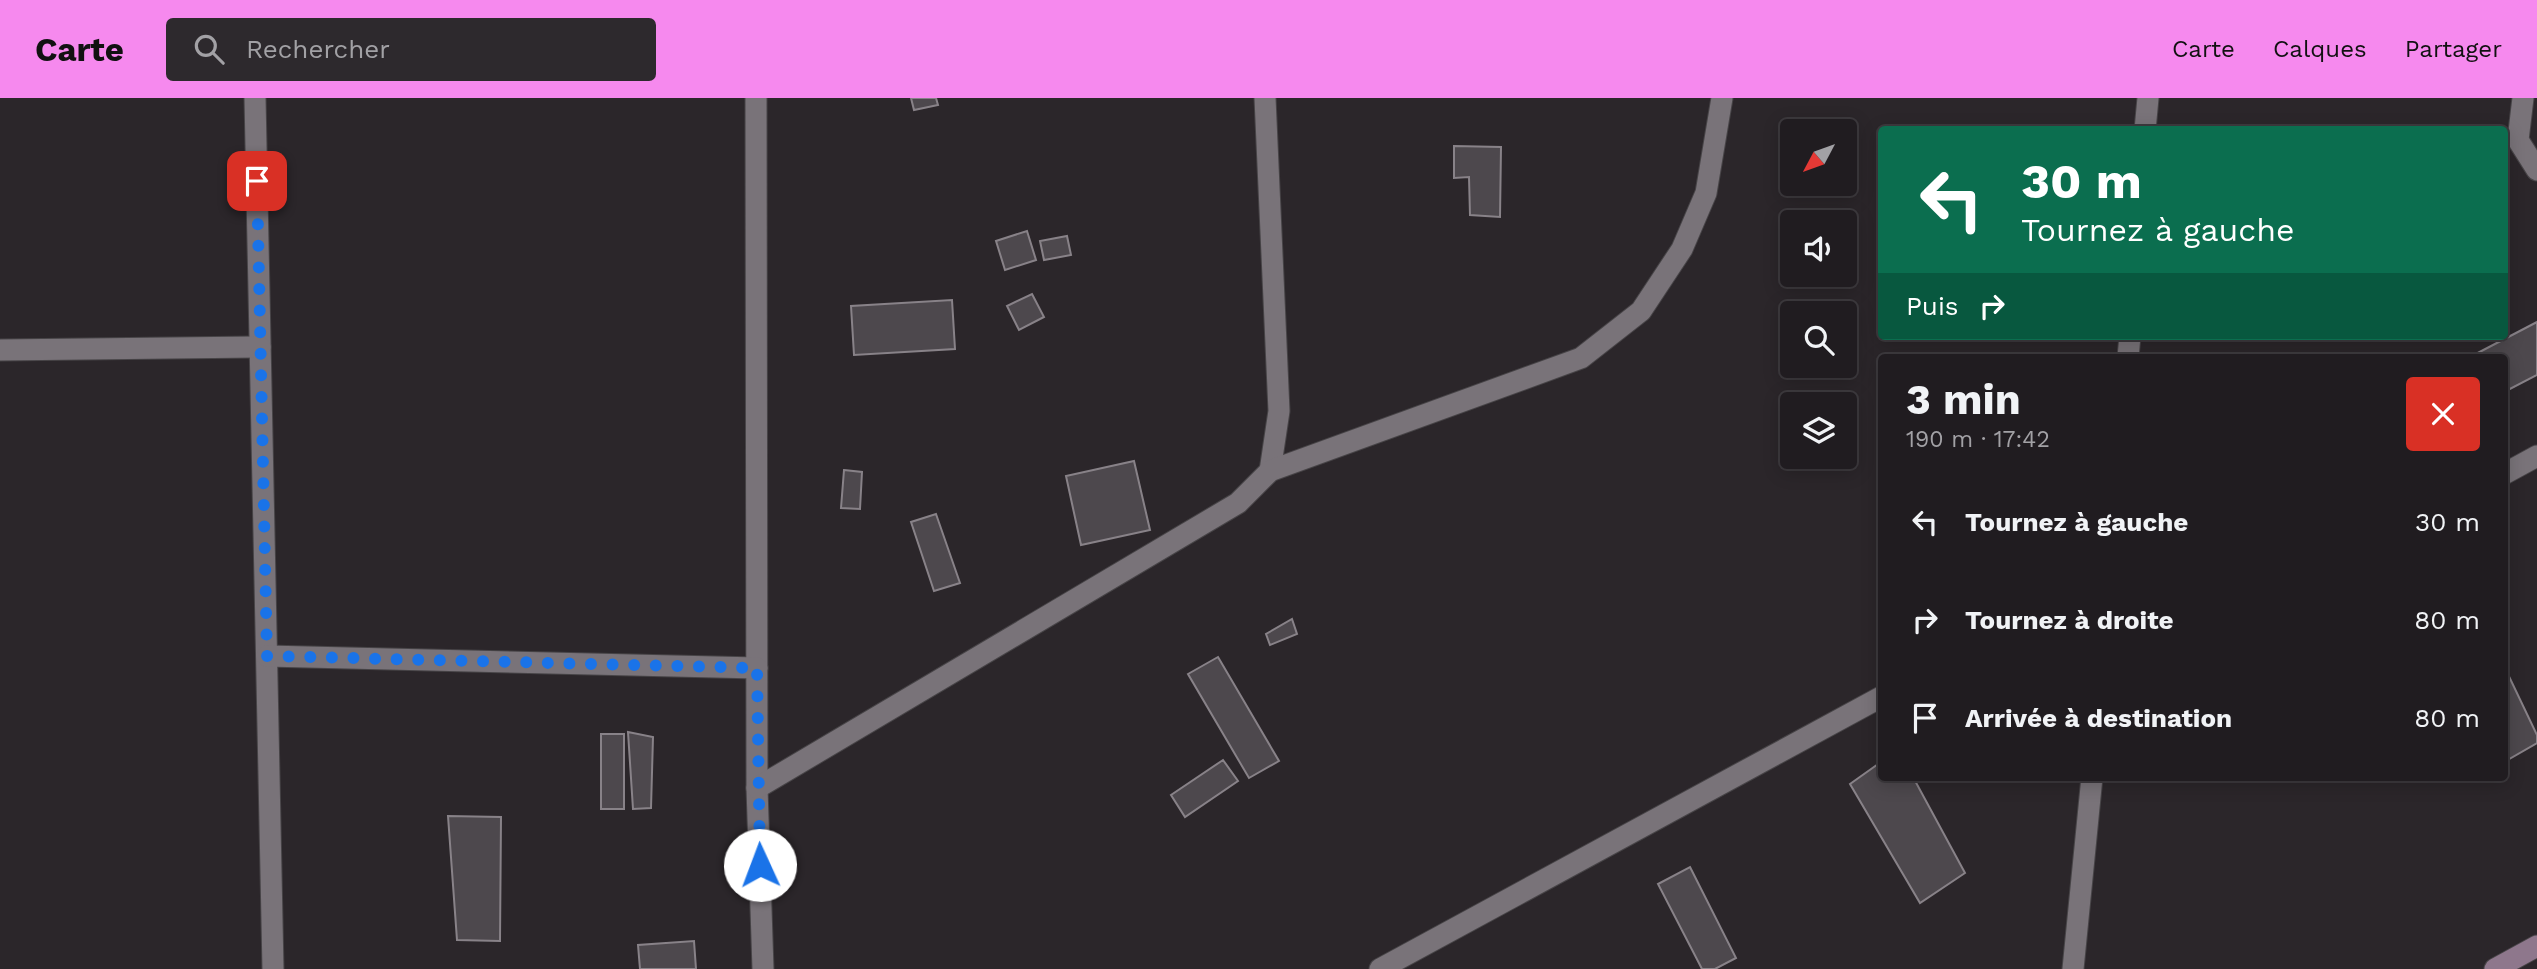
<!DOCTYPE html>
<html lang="fr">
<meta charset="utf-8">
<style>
:root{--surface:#201c20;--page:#2d292d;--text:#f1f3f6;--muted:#a2a1a5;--line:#3d3a3e;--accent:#f689ee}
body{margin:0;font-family:"Work Sans",sans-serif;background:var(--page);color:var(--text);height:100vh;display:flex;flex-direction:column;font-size:26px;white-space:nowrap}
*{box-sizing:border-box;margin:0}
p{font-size:23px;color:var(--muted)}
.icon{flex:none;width:38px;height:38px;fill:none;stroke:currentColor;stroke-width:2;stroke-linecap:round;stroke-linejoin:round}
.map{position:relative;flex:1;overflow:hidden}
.sheet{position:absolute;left:1878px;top:256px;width:630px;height:427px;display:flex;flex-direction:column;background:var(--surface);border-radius:7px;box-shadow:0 4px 18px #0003,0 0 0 2px var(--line)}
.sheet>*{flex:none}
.hud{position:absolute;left:1878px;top:28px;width:630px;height:214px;border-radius:7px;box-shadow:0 4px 18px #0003,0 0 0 2px var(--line);background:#0b6e4f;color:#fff;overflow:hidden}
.needle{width:46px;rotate:229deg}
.tools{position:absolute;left:1780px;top:21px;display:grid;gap:14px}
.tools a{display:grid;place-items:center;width:77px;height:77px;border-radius:7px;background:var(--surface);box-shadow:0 4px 18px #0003,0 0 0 2px var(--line);font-size:35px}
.pin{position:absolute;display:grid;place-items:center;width:60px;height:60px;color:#fff;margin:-30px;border-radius:14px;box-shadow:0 4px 10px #0006}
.me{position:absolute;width:77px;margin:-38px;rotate:358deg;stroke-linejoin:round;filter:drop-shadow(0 0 5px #0008)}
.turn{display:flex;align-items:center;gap:24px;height:147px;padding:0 28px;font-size:32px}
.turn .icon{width:91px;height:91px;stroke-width:2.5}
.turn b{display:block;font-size:49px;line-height:60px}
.then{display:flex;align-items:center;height:66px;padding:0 28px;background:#0003;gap:14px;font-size:26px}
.round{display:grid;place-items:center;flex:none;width:74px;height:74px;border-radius:7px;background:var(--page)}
.headline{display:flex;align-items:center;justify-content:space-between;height:119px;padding:0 28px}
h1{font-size:42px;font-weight:700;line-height:52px}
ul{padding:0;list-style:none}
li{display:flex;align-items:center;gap:21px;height:98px;padding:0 28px}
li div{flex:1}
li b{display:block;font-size:26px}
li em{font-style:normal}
header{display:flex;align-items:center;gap:42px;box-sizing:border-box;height:98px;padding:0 35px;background:var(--accent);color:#111}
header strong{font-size:33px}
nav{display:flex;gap:38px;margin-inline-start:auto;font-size:24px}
.search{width:490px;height:63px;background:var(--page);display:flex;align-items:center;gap:18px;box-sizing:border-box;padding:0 24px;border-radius:7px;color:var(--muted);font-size:26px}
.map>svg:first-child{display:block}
.building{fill:#4d484d;stroke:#888288;stroke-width:2}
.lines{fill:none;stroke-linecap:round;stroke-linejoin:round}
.street-casing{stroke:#474447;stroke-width:23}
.secondary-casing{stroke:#474447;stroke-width:23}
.street{stroke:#797379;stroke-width:21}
.secondary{stroke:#8e778c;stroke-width:21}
.route{stroke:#1a73e8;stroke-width:12;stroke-dasharray:0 21.6}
</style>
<header>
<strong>Carte</strong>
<div class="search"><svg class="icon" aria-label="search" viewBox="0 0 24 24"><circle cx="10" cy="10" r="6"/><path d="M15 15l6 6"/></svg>Rechercher</div>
<nav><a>Carte</a><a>Calques</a><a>Partager</a></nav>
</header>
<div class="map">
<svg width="2537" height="871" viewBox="0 0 2537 871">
<rect width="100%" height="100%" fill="#2b262a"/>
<!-- building -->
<g class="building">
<polygon points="911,0 936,0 938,7 914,12"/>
<polygon points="1454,48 1501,49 1500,119 1470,117 1469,79 1454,80"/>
<polygon points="1027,133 1036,162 1005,172 996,143"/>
<polygon points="1067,138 1071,157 1044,162 1040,143"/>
<polygon points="1032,196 1044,219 1019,232 1007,208"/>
<polygon points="952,202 955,251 854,257 851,208"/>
<polygon points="2537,224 2537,277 2504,294 2504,259 2470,259"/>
<polygon points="1134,363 1150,432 1081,447 1066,378"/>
<polygon points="844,372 862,374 860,411 841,410"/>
<polygon points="936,416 960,485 934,493 911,424"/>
<polygon points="1292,521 1297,536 1270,547 1266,536"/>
<polygon points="1218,559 1279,663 1249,680 1188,576"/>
<polygon points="2505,570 2537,637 2537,645 2504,664"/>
<polygon points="628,634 653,639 651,710 633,711"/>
<rect x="601" y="636" width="23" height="75"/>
<polygon points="1223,662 1238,683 1185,719 1171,697"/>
<polygon points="1881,664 1881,679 1913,679 1965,775 1920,805 1850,686"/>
<polygon points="448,718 501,719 500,843 457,842"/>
<polygon points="1690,769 1736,860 1715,871 1702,871 1658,786"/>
<polygon points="694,843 696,871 640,871 638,847"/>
</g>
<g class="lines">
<!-- street casing -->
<g class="street-casing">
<g id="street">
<polyline points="255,0 273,871"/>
<polyline points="756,0 757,690 763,871"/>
<polyline points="1265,0 1279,313 1270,373"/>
<polyline points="2523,0 2518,42 2537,72"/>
<polyline points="2145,32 2148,0"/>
<polyline points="0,252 260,249"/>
<polyline points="2128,259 2130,238"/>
<polyline points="2504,376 2537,358"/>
<polyline points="267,558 757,570"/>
<polyline points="757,690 1238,405 1270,373 1581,260 1641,213 1682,151 1706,95 1722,0"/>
<polyline points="1380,871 1881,599"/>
<polyline points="2073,871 2092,679"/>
</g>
</g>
<!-- secondary casing -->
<g class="secondary-casing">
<polyline id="secondary" points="2495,871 2537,848"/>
</g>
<!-- street -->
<use href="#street" class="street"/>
<!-- secondary -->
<use href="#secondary" class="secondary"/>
</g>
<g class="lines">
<!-- route -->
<polyline class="route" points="257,83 267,558 757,570 760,767"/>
</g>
</svg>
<div class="tools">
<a><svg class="needle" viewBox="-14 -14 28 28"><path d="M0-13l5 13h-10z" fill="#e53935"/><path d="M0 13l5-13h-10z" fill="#a2a1a5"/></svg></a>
<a><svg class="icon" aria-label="sound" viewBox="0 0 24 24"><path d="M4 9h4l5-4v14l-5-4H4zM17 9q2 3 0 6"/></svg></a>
<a><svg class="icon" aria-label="search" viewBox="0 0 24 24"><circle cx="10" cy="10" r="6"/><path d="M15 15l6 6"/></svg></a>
<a><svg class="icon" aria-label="layers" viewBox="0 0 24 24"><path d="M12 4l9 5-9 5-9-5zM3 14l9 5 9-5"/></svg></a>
</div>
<div class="pin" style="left:257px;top:83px;background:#d93025"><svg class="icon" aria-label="arrive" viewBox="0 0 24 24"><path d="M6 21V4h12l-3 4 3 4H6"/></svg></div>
<svg class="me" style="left:760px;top:767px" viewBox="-20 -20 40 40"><circle r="19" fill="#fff"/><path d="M0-13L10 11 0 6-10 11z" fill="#1a73e8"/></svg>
<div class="hud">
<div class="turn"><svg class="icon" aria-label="left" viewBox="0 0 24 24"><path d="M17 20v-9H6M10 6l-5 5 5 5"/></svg><div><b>30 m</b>Tournez à gauche</div></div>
<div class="then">Puis<svg class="icon" aria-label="right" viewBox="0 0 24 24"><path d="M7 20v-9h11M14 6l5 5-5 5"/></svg></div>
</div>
<section class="sheet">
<div class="headline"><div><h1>3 min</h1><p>190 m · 17:42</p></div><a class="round" style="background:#d93025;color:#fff"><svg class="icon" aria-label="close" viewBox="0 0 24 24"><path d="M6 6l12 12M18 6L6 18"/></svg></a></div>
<ul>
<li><svg class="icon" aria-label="left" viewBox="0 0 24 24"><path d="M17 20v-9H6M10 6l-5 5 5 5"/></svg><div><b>Tournez à gauche</b></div><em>30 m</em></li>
<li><svg class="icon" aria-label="right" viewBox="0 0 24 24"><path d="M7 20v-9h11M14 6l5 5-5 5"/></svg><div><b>Tournez à droite</b></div><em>80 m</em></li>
<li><svg class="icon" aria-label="arrive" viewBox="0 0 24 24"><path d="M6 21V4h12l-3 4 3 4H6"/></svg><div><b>Arrivée à destination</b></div><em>80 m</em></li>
</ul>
</section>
</div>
